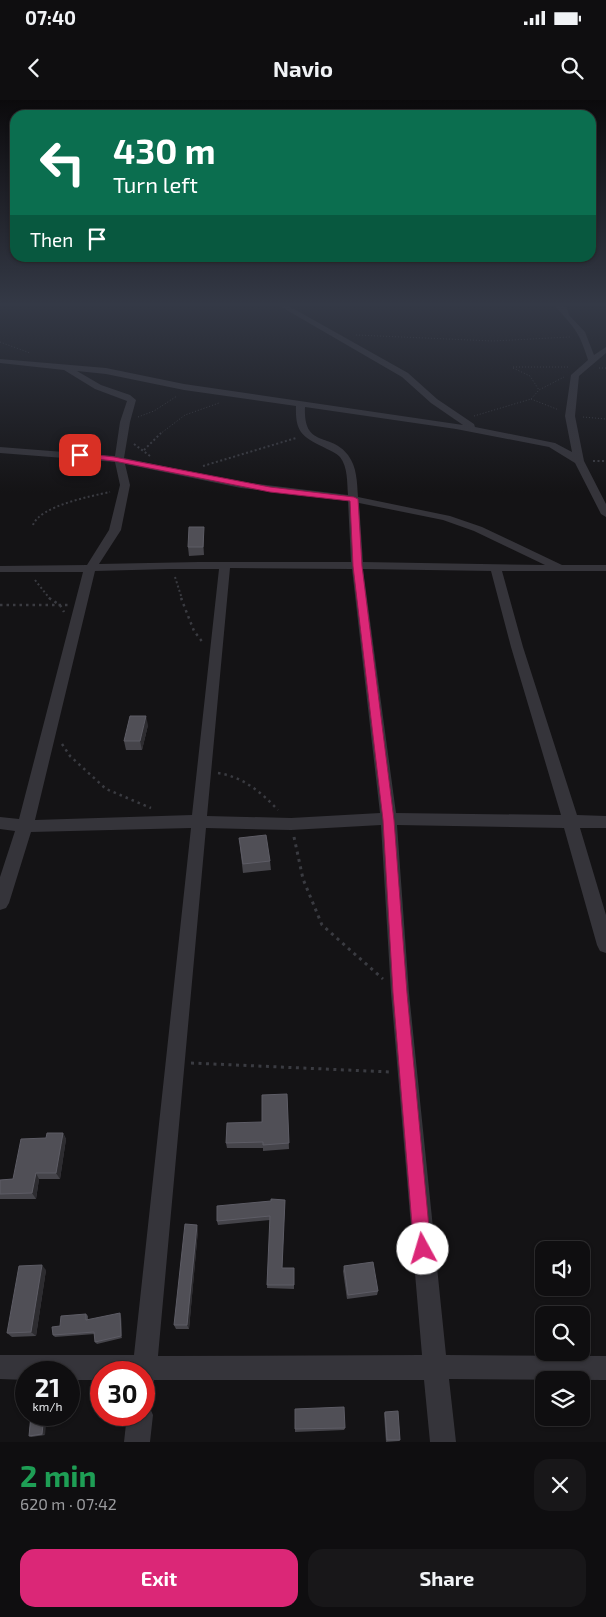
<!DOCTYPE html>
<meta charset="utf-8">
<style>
:root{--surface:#0f0e10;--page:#181719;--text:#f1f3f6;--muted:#9b9c9f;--line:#2f2e30;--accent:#db2777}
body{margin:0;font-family:"Exo 2",sans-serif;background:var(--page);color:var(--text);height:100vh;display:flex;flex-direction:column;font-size:19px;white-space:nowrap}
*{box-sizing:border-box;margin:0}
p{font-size:16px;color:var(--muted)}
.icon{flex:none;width:28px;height:28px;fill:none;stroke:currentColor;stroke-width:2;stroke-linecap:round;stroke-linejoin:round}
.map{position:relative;height:1342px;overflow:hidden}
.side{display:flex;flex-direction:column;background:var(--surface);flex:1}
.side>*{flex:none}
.banner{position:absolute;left:10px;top:10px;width:586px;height:152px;border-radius:15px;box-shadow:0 1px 4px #0004,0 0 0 1px var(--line);background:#0b6e4f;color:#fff;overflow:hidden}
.fabs{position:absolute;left:535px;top:1141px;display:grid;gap:10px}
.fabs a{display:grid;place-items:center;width:55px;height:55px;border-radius:10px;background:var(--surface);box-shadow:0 1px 4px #0004,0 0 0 1px var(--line);font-size:25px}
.speed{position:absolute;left:15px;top:1261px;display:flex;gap:10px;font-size:25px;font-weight:700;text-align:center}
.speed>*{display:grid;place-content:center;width:65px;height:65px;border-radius:50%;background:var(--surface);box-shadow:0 1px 4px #0004,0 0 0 1px var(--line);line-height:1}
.speed small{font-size:12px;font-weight:400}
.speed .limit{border:8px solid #d22;background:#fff;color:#111}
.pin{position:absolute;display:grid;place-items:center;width:42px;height:42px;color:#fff;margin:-21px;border-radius:10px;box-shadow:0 2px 8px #0006}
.me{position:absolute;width:55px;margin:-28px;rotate:354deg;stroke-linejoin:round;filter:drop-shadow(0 0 4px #0008)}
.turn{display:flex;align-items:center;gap:18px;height:105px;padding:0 20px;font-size:22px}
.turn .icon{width:65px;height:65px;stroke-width:2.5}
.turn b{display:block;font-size:35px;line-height:42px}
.then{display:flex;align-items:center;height:48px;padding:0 20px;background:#0003;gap:10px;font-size:19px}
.round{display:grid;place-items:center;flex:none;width:52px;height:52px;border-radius:15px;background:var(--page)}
.headline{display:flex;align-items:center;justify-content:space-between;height:85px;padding:0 20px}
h1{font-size:30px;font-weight:700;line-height:38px;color:#1e9e55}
.button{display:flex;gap:10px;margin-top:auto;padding:10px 20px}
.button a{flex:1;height:58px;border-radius:15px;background:var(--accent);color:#fff;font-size:20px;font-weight:700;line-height:58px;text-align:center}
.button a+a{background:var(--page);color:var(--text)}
.status{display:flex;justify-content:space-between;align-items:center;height:35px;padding:0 25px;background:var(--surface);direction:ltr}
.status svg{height:14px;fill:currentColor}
header{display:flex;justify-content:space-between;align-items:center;height:65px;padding:0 20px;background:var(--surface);font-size:22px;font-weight:700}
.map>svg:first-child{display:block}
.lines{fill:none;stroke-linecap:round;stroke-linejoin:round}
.path-far3{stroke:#3a3b41;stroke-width:1;stroke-dasharray:1 2;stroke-linecap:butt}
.path-far2{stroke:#3a3b41;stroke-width:2;stroke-dasharray:2 2.5;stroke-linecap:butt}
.path-far1{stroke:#3a3b41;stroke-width:2.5;stroke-dasharray:2.5 4;stroke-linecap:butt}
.path{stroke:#3a3b41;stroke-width:3;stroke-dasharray:3 4.5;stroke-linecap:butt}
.street{fill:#35343a;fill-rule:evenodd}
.wall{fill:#45444a}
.shaded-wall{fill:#2d2c30}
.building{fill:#504f56;stroke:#5d5c65}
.route{fill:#db2777;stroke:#8e194d}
</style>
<div class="status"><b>07:40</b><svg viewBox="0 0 49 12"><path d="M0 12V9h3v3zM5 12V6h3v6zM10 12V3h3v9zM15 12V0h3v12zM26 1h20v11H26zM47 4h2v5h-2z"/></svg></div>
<header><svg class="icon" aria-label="back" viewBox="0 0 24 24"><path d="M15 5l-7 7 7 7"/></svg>Navio<svg class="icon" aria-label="search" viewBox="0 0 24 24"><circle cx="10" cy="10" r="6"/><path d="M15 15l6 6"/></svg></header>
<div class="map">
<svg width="606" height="1342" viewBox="0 0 606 1342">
<rect width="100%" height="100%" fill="#141315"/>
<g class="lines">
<!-- path-far3 -->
<g class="path-far3">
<polyline points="356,235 493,241 570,237"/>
<polyline points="0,242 30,253"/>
<polyline points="513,267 569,267"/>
<polyline points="513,268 530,276 539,290"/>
<polyline points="599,268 606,268"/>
<polyline points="531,299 559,310"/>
<polyline points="474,316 531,299 539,290 564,277"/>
<polyline points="138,317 154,311 177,296"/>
<polyline points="583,317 606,319"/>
<polyline points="160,334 185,315 219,303"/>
</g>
<!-- path-far2 -->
<g class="path-far2">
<polyline points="134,344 150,356"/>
<polyline points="144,350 161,333"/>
<polyline points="593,361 606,361"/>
<polyline points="203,366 296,338"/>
<path d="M 33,425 C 40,406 91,396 110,392"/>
<polyline points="175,477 182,499"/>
<polyline points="35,480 50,499"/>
</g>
<!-- path-far1 -->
<g class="path-far1">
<polyline points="49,498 60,505 64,512"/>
<polyline points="181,498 194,531 204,544"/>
<polyline points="0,505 68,505"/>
<polyline points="62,644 70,656 106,689 151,708"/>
<path d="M 218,673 C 243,677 261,692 278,710"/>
</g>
<!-- path -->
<g class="path">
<polyline points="294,737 303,779 322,825 383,879"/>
<polyline points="191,963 391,972"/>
</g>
<!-- street -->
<g class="street">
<path d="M 278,205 L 287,205 L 408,273 L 437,299 L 474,324 L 475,327 L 555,343 L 572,352 L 565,316 L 571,275 L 588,260 C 585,251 582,241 577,233 C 573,226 560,211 554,205 L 562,205 L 567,208 L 569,215 L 585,232 L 594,255 L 606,247 L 606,253 L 579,276 L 575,316 L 584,361 L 606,404 L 606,417 L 601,414 L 575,363 L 549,347 L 456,329 L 305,307 C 303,349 331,332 348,355 C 357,367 357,382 358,397 L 450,416 L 482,427 L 562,465 L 606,465 L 606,471 L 502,471 L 523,547 L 577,715 L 606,716 L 606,728 L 580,728 L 606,815 L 606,853 L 600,851 L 597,845 L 564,728 L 397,725 L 409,893 L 446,1255 L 606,1256 L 606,1280 L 449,1279 L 456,1342 L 430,1342 L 424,1280 L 154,1280 L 153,1284 L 144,1288 L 144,1272 L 101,1272 L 101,1280 L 69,1280 L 69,1272 L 26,1272 L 26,1280 L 0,1279 L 0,1255 L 134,1255 L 191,728 L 31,732 L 9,803 L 6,808 L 0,810 L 0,777 L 15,731 L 0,729 L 0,717 L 19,719 L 83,472 L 0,472 L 0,466 L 87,465 L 109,430 L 120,385 L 115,362 L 0,353 L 0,347 L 115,356 L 120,322 L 127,301 L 95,289 L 64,270 L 0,263 L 0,259 L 106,268 L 184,284 L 463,325 L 431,303 L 402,277 ZM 77,271 L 106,274 L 184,290 L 296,306 C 295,334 303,337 327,349 C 331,351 336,353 340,357 C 348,367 347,383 348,395 L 241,382 L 124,358 L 130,322 L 136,300 L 130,295 L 101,285 ZM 125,364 L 241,388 L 348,401 L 351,462 L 199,462 L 99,464 L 121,430 L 130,385 ZM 359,403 L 443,420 L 474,431 L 545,465 L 363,462 ZM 230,468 L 352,469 L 380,713 L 291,718 L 207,716 ZM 170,469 L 219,469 L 192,715 L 35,720 L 95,471 ZM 363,469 L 491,471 L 511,547 L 561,715 L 396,713 ZM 381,725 L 391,893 L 422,1255 L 158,1256 L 206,728 L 291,730 Z"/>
<polygon points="144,1304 149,1306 153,1315 150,1342 124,1342 127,1315 144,1315"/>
</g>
</g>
<!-- wall -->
<g class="wall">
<polygon points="204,435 204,455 189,456 188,447"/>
<polygon points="148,625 142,650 126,650 124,641"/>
<polygon points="240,747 270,761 271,770 243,773"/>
<polygon points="287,994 289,1049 263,1051 263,1048 227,1048 226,1043 262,1022"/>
<polygon points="63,1033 66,1039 60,1079 39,1079 36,1099 0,1099 0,1080 13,1079 46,1038"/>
<polygon points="285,1100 282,1168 294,1168 294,1189 267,1188 270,1120 218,1125 217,1121"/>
<polygon points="198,1130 189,1229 176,1229 174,1225"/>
<polygon points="344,1166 378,1191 377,1195 347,1199 343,1171"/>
<polygon points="46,1170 36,1236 12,1237 7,1233"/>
<polygon points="86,1214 88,1216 88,1220 121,1215 122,1238 97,1244 95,1242 95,1234 55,1237 53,1235 60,1226"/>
<polygon points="295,1309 345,1328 344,1330 295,1332"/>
<polygon points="385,1312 400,1340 399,1341 386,1342 384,1313"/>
<polygon points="31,1315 45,1335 31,1337 29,1336"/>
</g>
<!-- shaded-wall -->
<g class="shaded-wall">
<polygon points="204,427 204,455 203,447"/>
<polygon points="146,616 148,625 142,650 140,641"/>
<polygon points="63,1033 66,1039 60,1079 56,1073"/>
<polygon points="36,1073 39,1079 36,1099 32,1093"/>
<polygon points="197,1125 198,1130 189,1229 187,1225"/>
<polygon points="42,1165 46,1170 36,1236 31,1232"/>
<polygon points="120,1213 121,1215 122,1238 121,1236"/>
<polygon points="44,1315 47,1315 45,1335 42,1334"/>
</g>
<!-- building -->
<g class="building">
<polygon points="189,427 204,427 203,447 188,447"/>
<polygon points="130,616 146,616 140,641 124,641"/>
<polygon points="266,735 270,761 243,764 239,738"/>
<polygon points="287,994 289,1043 263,1045 263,1042 226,1043 227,1023 262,1022 262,995"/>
<polygon points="47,1033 63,1033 56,1073 36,1073 32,1093 0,1094 0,1080 13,1079 21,1039 46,1038"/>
<polygon points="271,1099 285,1100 282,1168 294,1168 294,1185 267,1185 270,1116 217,1121 217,1106 271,1101"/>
<polygon points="185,1124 197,1125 187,1225 174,1225"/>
<polygon points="373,1162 378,1191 348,1195 344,1166"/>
<polygon points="42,1165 31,1232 7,1233 19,1166"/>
<polygon points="120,1213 121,1236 95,1242 94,1232 53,1235 52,1227 60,1226 61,1216 86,1214 86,1220"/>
<polygon points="344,1307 345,1328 295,1329 295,1309"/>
<polygon points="398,1311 400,1340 387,1340 385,1312"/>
<polygon points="31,1315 44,1315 42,1334 29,1336"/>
</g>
<!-- sky -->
<linearGradient id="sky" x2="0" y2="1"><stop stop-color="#0b0a0c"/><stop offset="0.52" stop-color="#343946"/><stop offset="1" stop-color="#343946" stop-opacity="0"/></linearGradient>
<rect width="606" height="393" fill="url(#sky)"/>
<!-- route -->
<polygon class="route" points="80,353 114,357 270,387 354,397 358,399 362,466 394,720 407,893 431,1149 429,1155 423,1157 417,1155 414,1149 393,893 383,720 353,466 350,401 270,392 114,361 78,357 78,354"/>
</svg>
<div class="fabs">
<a><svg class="icon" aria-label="sound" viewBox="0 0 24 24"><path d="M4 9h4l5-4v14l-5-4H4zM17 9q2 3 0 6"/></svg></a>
<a><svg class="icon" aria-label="search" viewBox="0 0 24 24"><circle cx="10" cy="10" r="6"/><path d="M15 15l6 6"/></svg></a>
<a><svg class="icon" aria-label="layers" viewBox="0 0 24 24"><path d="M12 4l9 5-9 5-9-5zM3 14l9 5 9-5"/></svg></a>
</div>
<div class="speed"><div>21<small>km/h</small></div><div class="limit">30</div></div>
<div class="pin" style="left:80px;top:355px;background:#d93025"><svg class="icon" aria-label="arrive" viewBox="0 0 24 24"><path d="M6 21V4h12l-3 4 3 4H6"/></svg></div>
<svg class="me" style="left:423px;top:1149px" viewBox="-20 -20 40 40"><circle r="19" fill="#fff"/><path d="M0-13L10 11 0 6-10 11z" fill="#db2777"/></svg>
<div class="banner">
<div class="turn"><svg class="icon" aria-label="left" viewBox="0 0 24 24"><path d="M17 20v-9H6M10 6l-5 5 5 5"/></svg><div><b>430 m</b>Turn left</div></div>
<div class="then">Then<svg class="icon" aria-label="arrive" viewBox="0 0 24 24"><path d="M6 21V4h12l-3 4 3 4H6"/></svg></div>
</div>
</div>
<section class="side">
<div class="headline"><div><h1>2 min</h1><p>620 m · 07:42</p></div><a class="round"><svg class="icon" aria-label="close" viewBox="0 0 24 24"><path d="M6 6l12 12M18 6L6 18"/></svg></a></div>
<div class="button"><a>Exit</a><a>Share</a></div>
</section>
